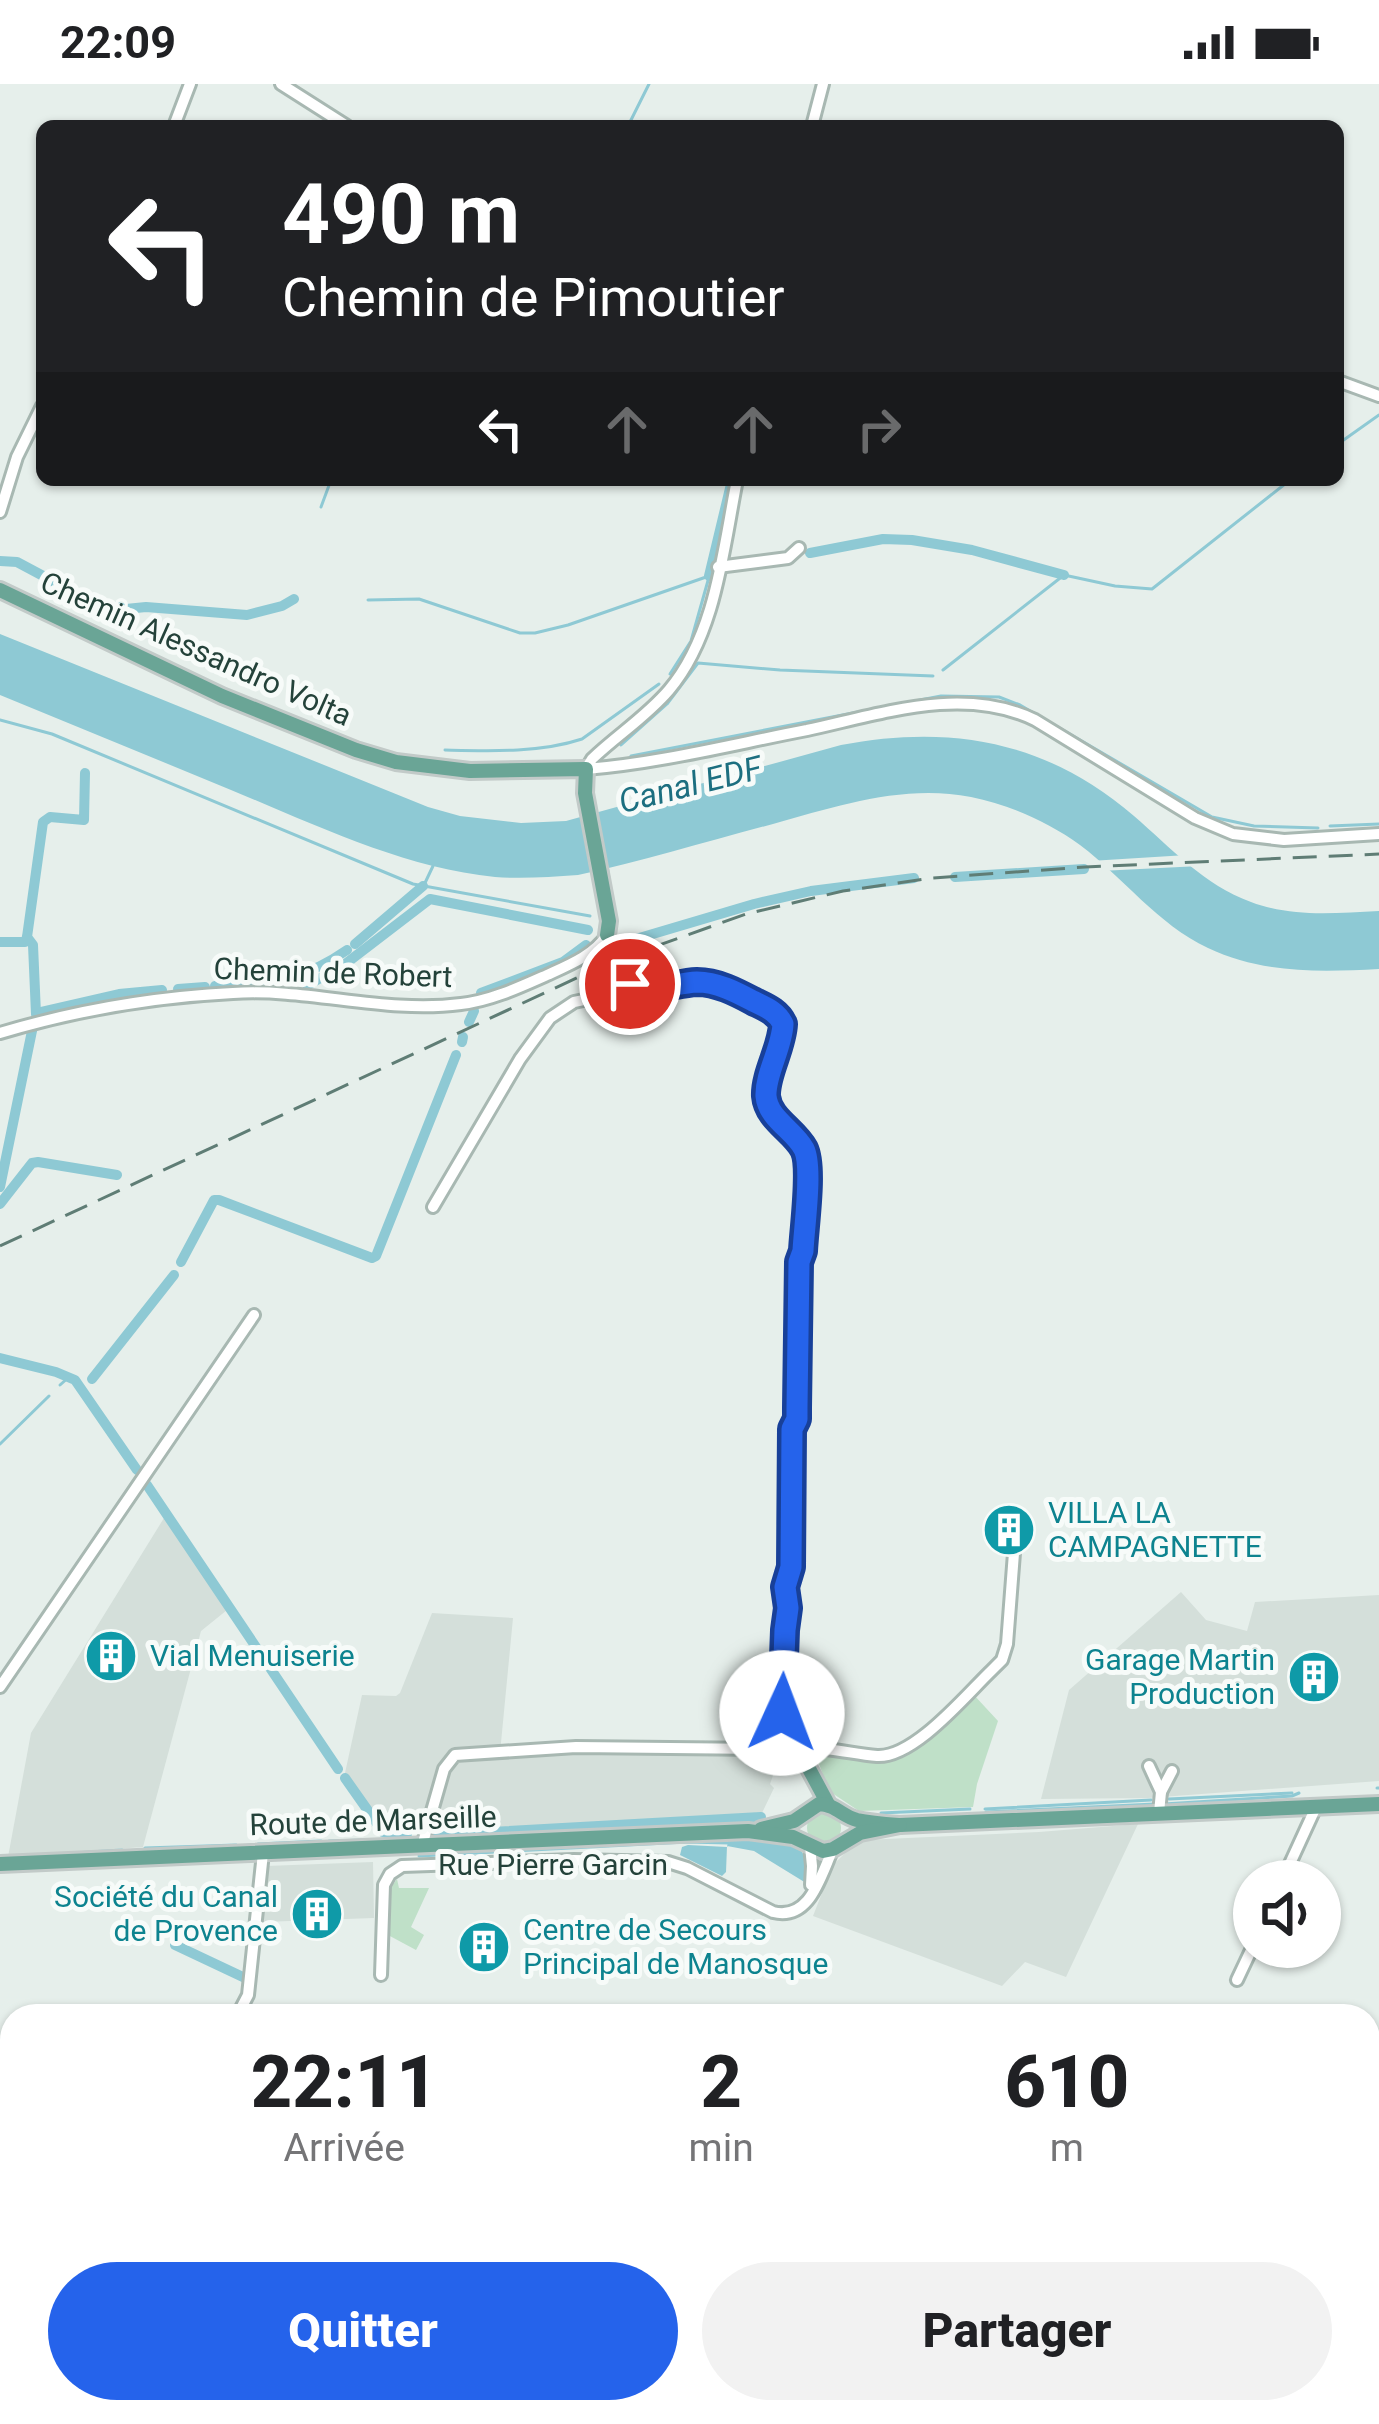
<!DOCTYPE html>
<html lang="fr">
<meta charset="utf-8">
<style>
:root{--surface:#fff;--page:#f2f2f2;--text:#202124;--muted:#757577;--accent:#2563eb}
body{margin:0;font-family:Roboto,sans-serif;background:var(--page);color:var(--text);height:100vh;display:flex;flex-direction:column;font-size:45px;white-space:nowrap}
*{box-sizing:border-box;margin:0}
p{font-size:39px;color:var(--muted)}
.icon{flex:none;width:66px;height:66px;fill:none;stroke:currentColor;stroke-width:2;stroke-linecap:round;stroke-linejoin:round}
.map{position:relative;flex:1;overflow:hidden}
.side{position:absolute;left:0px;top:1920px;width:1380px;height:420px;display:flex;flex-direction:column;background:var(--surface);border-radius:36px 36px 0 0;box-shadow:0 3px 9px #0004}
.side>*{flex:none}
.banner{position:absolute;left:36px;top:36px;width:1308px;height:366px;border-radius:18px;box-shadow:0 3px 9px #0004;background:#202124;color:#fff;overflow:hidden}
.fabs{position:absolute;left:1233px;top:1776px;display:grid;gap:24px}
.fabs a{display:grid;place-items:center;width:108px;height:108px;border-radius:50%;background:var(--surface);box-shadow:0 3px 9px #0004;font-size:60px}
.pin{position:absolute;display:grid;place-items:center;width:102px;height:102px;color:#fff;margin:-51px;border:6px solid #fff;border-radius:50%;box-shadow:0 3px 12px #0007}
.me{position:absolute;width:132px;margin:-66px;rotate:2deg;stroke-linejoin:round;filter:drop-shadow(0 0 9px #0008)}
.turn{display:flex;align-items:center;gap:42px;height:252px;padding:0 48px;font-size:54px}
.turn .icon{width:156px;height:156px;stroke-width:2.5}
.turn b{display:block;font-size:84px;line-height:102px}
.lanes{display:flex;align-items:center;height:114px;padding:0 48px;background:#0003;justify-content:center;gap:60px;direction:ltr}
.lanes .off{opacity:.35}
.eta{display:flex;justify-content:space-evenly;align-items:center;height:204px;text-align:center}
.eta b{font-size:72px;font-weight:800;line-height:84px}
.button{display:flex;gap:24px;margin-top:auto;padding:24px 48px}
.button a{flex:1;height:138px;border-radius:72px;background:var(--accent);color:#fff;font-size:48px;font-weight:800;line-height:138px;text-align:center}
.button a+a{background:var(--page);color:var(--text)}
.status{display:flex;justify-content:space-between;align-items:center;height:84px;padding:0 60px;background:var(--surface);direction:ltr}
.status svg{height:33px;fill:currentColor}
.map>svg:first-child{display:block}
.built{fill:#d4dfda}
.green{fill:#bfe0c8}
.water{fill:#8ec9d4}
.pier{fill:#e6efeb}
.lines{fill:none;stroke-linecap:round;stroke-linejoin:round}
.stream{stroke:#8ec9d4;stroke-width:3}
.canal{stroke:#8ec9d4;stroke-width:10}
.minor-casing{stroke:#a8b8b2;stroke-width:16}
.major-casing{stroke:#c2cac8;stroke-width:20}
.minor{stroke:#fff;stroke-width:10}
.major{stroke:#6aa596;stroke-width:14}
.rail{stroke:#5f7d75;stroke-width:3;stroke-dasharray:24 12;stroke-linecap:butt}
.route-casing{stroke:#184099;stroke-width:30}
.route{stroke:#2563eb;stroke-width:21}
.labels{text-anchor:middle;stroke-width:10;stroke-linejoin:round;paint-order:stroke}
.street-label{font-size:30px;fill:#24423a;stroke:#f7fbf9}
.culture-label{font-size:30px;fill:#0d838f;stroke:#f7fbf9;text-anchor:start}
.water-label{font-size:33px;font-style:italic;fill:#1c6f80;stroke:#f7fbf9}
</style>
<div class="status"><b>22:09</b><svg viewBox="0 0 49 12"><path d="M0 12V9h3v3zM5 12V6h3v6zM10 12V3h3v9zM15 12V0h3v12zM26 1h20v11H26zM47 4h2v5h-2z"/></svg></div>
<div class="map">
<svg width="1379" height="2340" viewBox="0 0 1379 2340">
<rect width="100%" height="100%" fill="#e6efeb"/>
<!-- built -->
<g class="built">
<polygon points="164,1434 227,1526 201,1547 143,1763 8,1773 31,1649"/>
<polygon points="1181,1508 1206,1536 1247,1547 1255,1518 1379,1511 1379,1697 1148,1714 1041,1715 1069,1606"/>
<polygon points="432,1529 513,1534 500,1669 784,1667 775,1686 770,1700 774,1704 761,1731 438,1749 387,1748 345,1689 362,1611 396,1612 400,1609"/>
<polygon points="1138,1740 1066,1893 1025,1878 1002,1902 813,1832 833,1781 856,1758 864,1756 1039,1748"/>
<polygon points="373,1778 374,1834 262,1838 266,1782"/>
</g>
<!-- green -->
<g class="green">
<path d="M 973,1610 L 998,1637 L 977,1700 L 973,1723 L 859,1727 L 829,1707 L 815,1669 C 838,1669 860,1677 882,1677 C 913,1677 951,1630 973,1610 Z"/>
<circle cx="824" cy="1744" r="17"/>
<polygon points="397,1795 399,1804 429,1804 411,1843 424,1851 416,1866 388,1851 389,1806"/>
</g>
<!-- water -->
<g class="water">
<path d="M 0,550 L 428,723 L 460,732 L 521,739 L 566,737 L 841,661 C 951,640 1047,657 1134,732 C 1171,764 1204,801 1251,818 C 1293,834 1336,829 1379,827 L 1379,885 C 1320,888 1263,890 1208,864 C 1157,840 1124,794 1080,761 C 1048,738 1010,721 971,713 C 903,700 838,722 773,740 C 708,757 644,777 578,791 C 550,793 522,795 495,793 C 403,784 316,741 231,706 C 154,674 77,643 0,611 Z"/>
<path d="M 768,1755 C 800,1761 809,1763 806,1799 L 754,1767 L 727,1762 L 726,1788 L 722,1792 L 680,1771 L 682,1763 L 688,1761 L 727,1763 L 728,1757 Z"/>
</g>
<!-- pier -->
<polygon class="pier" points="1187,771 1200,782 1100,787 1090,777"/>
<g class="lines">
<!-- stream -->
<g class="stream">
<polyline points="628,42 649,0"/>
<polyline points="1338,360 1379,331"/>
<polyline points="321,423 331,396"/>
<polyline points="368,516 419,515 520,549 535,549 568,541 709,492"/>
<polyline points="943,586 1064,491 1115,502 1152,505 1290,396"/>
<polyline points="670,590 691,557 709,493"/>
<polyline points="0,636 52,650 413,800 590,832"/>
<polyline points="621,661 667,620 698,579 780,586 933,592"/>
<path d="M 445,666 C 489,667 540,669 582,655 L 659,600"/>
<polyline points="631,672 941,612 999,613 1020,621 1212,733 1254,742 1318,744"/>
<polyline points="1330,742 1379,740"/>
<polyline points="607,782 614,825"/>
<polyline points="424,801 433,782"/>
<polyline points="60,1301 69,1293"/>
<polyline points="0,1360 49,1312"/>
<polyline points="1377,1704 1379,1704"/>
<polyline points="1169,1715 1292,1709"/>
<polyline points="1164,1720 1292,1712 1299,1709"/>
<polyline points="985,1725 1151,1716"/>
<polyline points="986,1728 1155,1720"/>
<polyline points="881,1729 970,1725"/>
<polyline points="443,1754 690,1742 691,1737"/>
<polyline points="329,1757 404,1755"/>
<polyline points="258,1760 321,1757"/>
<polyline points="145,1764 236,1761"/>
<polyline points="25,1772 122,1766"/>
<polyline points="419,1772 686,1758 729,1759"/>
<polyline points="0,1773 13,1772"/>
</g>
<!-- canal -->
<g class="canal">
<polyline points="810,469 883,455 912,456 972,466 1064,491"/>
<polyline points="0,477 17,478 92,518 126,525 146,523 247,531 282,522 294,515"/>
<polyline points="709,492 732,396"/>
<polyline points="955,793 1084,785"/>
<polyline points="0,858 25,858 27,853"/>
<polyline points="355,860 423,802"/>
<polyline points="619,860 754,820 811,807 914,794"/>
<polyline points="307,901 340,884 430,815 588,846"/>
<path d="M 215,902 C 271,897 298,900 347,866"/>
<polyline points="178,905 205,903"/>
<polyline points="481,909 563,878 586,861"/>
<polyline points="36,929 119,910 162,906"/>
<polyline points="36,930 33,861 27,853 43,738 50,733 84,736 85,689"/>
<polyline points="469,938 474,927"/>
<polyline points="462,958 463,953"/>
<polyline points="0,1103 33,942"/>
<polyline points="0,1120 32,1079 38,1078 117,1091"/>
<polyline points="181,1178 214,1116 219,1116 372,1174 376,1172 456,971"/>
<polyline points="0,1274 56,1288 75,1296 137,1386"/>
<polyline points="92,1295 174,1191"/>
<polyline points="147,1401 338,1685"/>
<polyline points="345,1694 383,1748 407,1750"/>
<polyline points="438,1751 761,1733"/>
<polyline points="175,1861 245,1894"/>
</g>
<!-- minor casing -->
<g class="minor-casing">
<g id="minor">
<polyline points="281,0 347,42"/>
<polyline points="174,42 190,0"/>
<polyline points="812,42 823,0"/>
<polyline points="1338,297 1379,312"/>
<polyline points="0,428 17,373 42,322"/>
<polyline points="718,483 788,474 799,464"/>
<path d="M 586,685 C 660,679 734,660 807,646 C 881,630 963,601 1035,636 L 1195,734 L 1233,750 L 1284,756 L 1379,750"/>
<path d="M 586,685 L 592,675 C 617,651 646,633 669,606 C 716,550 723,466 737,396"/>
<path d="M 0,949 C 77,926 153,913 233,909 C 310,904 384,930 461,920 C 490,917 520,903 547,891 C 569,881 594,871 607,851"/>
<polyline points="433,1123 520,975 550,934 574,918 622,908 630,900"/>
<polyline points="0,1603 254,1231"/>
<path d="M 800,1665 C 827,1662 851,1670 877,1672 C 914,1674 965,1612 991,1587 L 1002,1576 L 1007,1560 L 1015,1456"/>
<polyline points="1149,1682 1161,1708 1159,1729"/>
<polyline points="1161,1708 1172,1687"/>
<polyline points="422,1762 444,1685 455,1671 576,1663 772,1665 792,1652"/>
<polyline points="810,1762 812,1782 811,1801"/>
<polyline points="1282,1797 1316,1723"/>
<path d="M 381,1891 L 384,1801 L 390,1790 L 402,1782 L 574,1776 L 668,1778 L 687,1784 L 773,1828 C 810,1837 820,1793 833,1765"/>
<polyline points="1237,1896 1254,1860"/>
<polyline points="237,1932 248,1911 263,1769"/>
<polyline points="0,2306 12,2309"/>
</g>
</g>
<!-- major casing -->
<g class="major-casing">
<g id="major">
<polyline points="0,506 222,612 356,666 396,678 470,687 586,685 585,709 609,837 607,851"/>
<path d="M 620,880 C 623,888 626,899 635,903 C 649,911 683,898 701,898 C 720,899 738,909 754,917 C 766,923 777,927 783,940 C 782,963 765,990 766,1012 C 768,1035 794,1046 804,1065 C 813,1084 804,1144 803,1167 L 799,1178 L 797,1335 L 792,1345 L 794,1367 L 791,1490 L 786,1503 L 788,1533 L 782,1621 L 786,1642 L 828,1720"/>
<path d="M 761,1745 L 794,1737 L 819,1720 C 836,1721 842,1732 857,1736 C 871,1739 886,1740 900,1741 L 1379,1720"/>
<polyline points="0,1780 748,1747 793,1753 823,1767 833,1765 860,1749 900,1741"/>
</g>
</g>
<!-- minor -->
<use href="#minor" class="minor"/>
<!-- major -->
<use href="#major" class="major"/>
<!-- rail -->
<polyline class="rail" points="0,1162 609,879 746,830 843,807 932,794 1085,783 1379,770"/>
</g>
<g class="lines">
<!-- route casing -->
<g class="route-casing">
<path id="route" d="M 630,900 C 651,911 674,899 697,898 C 717,898 736,908 753,917 C 765,923 777,927 783,940 C 782,964 765,990 766,1012 C 768,1035 794,1046 804,1065 C 813,1083 804,1144 803,1167 L 799,1178 L 797,1324 L 797,1335 L 792,1345 L 791,1483 L 785,1503 L 788,1524 L 785,1546 L 782,1629"/>
</g>
<!-- route -->
<use href="#route" class="route"/>
</g>
<!-- icons -->
<defs>
<g id="building-disc" transform="scale(2.7)"><circle r="9.5" fill="#0f9aa8" stroke="#f7fbf9"/><path d="M-4-6H4V6H1V3H-1V6H-4ZM-2.5-4.3h1.7v1.8h-1.7ZM.8-4.3h1.7v1.8H.8ZM-2.5-1h1.7V.8h-1.7ZM.8-1h1.7V.8H.8Z" fill="#fff"/></g>
</defs>
<g fill-rule="evenodd">
<use href="#building-disc" x="1009" y="1446"/>
<use href="#building-disc" x="111" y="1572"/>
<use href="#building-disc" x="1314" y="1593"/>
<use href="#building-disc" x="317" y="1830"/>
<use href="#building-disc" x="484" y="1863"/>
</g>
<g class="labels">
<!-- street labels -->
<g class="street-label">
<text transform="translate(196 565) rotate(24)" y="10">Chemin Alessandro Volta</text>
<text transform="translate(333 889) rotate(2)" y="10">Chemin de Robert</text>
<text transform="translate(373 1737) rotate(-2)" y="10">Route de Marseille</text>
<text x="553" y="1791">Rue Pierre Garcin</text>
</g>
<!-- culture labels -->
<g class="culture-label">
<text x="1048" y="1439">VILLA LA<tspan x="1048" dy="34">CAMPAGNETTE</tspan></text>
<text x="150" y="1582">Vial Menuiserie</text>
<text x="1275" y="1586" text-anchor="end">Garage Martin<tspan x="1275" dy="34">Production</tspan></text>
<text x="278" y="1823" text-anchor="end">Société du Canal<tspan x="278" dy="34">de Provence</tspan></text>
<text x="523" y="1856">Centre de Secours<tspan x="523" dy="34">Principal de Manosque</tspan></text>
</g>
<!-- water labels -->
<g class="water-label">
<text transform="translate(690 700) rotate(-14)" y="12">Canal EDF</text>
</g>
</g>
</svg>
<div class="fabs">
<a><svg class="icon" aria-label="sound" viewBox="0 0 24 24"><path d="M4 9h4l5-4v14l-5-4H4zM17 9q2 3 0 6"/></svg></a>
</div>
<div class="pin" style="left:630px;top:900px;background:#d93025"><svg class="icon" aria-label="arrive" viewBox="0 0 24 24"><path d="M6 21V4h12l-3 4 3 4H6"/></svg></div>
<svg class="me" style="left:782px;top:1629px" viewBox="-20 -20 40 40"><circle r="19" fill="#fff"/><path d="M0-13L10 11 0 6-10 11z" fill="#2563eb"/></svg>
<div class="banner">
<div class="turn"><svg class="icon" aria-label="left" viewBox="0 0 24 24"><path d="M17 20v-9H6M10 6l-5 5 5 5"/></svg><div><b>490 m</b>Chemin de Pimoutier</div></div>
<div class="lanes"><svg class="icon" aria-label="left" viewBox="0 0 24 24"><path d="M17 20v-9H6M10 6l-5 5 5 5"/></svg><svg class="icon off" aria-label="ahead" viewBox="0 0 24 24"><path d="M12 20V5M6 11l6-6 6 6"/></svg><svg class="icon off" aria-label="ahead" viewBox="0 0 24 24"><path d="M12 20V5M6 11l6-6 6 6"/></svg><svg class="icon off" aria-label="right" viewBox="0 0 24 24"><path d="M7 20v-9h11M14 6l5 5-5 5"/></svg></div>
</div>
<section class="side">
<div class="eta">
<div><b>22:11</b><p>Arrivée</p></div>
<div><b>2</b><p>min</p></div>
<div><b>610</b><p>m</p></div>
</div>
<div class="button"><a>Quitter</a><a>Partager</a></div>
</section>
</div>
